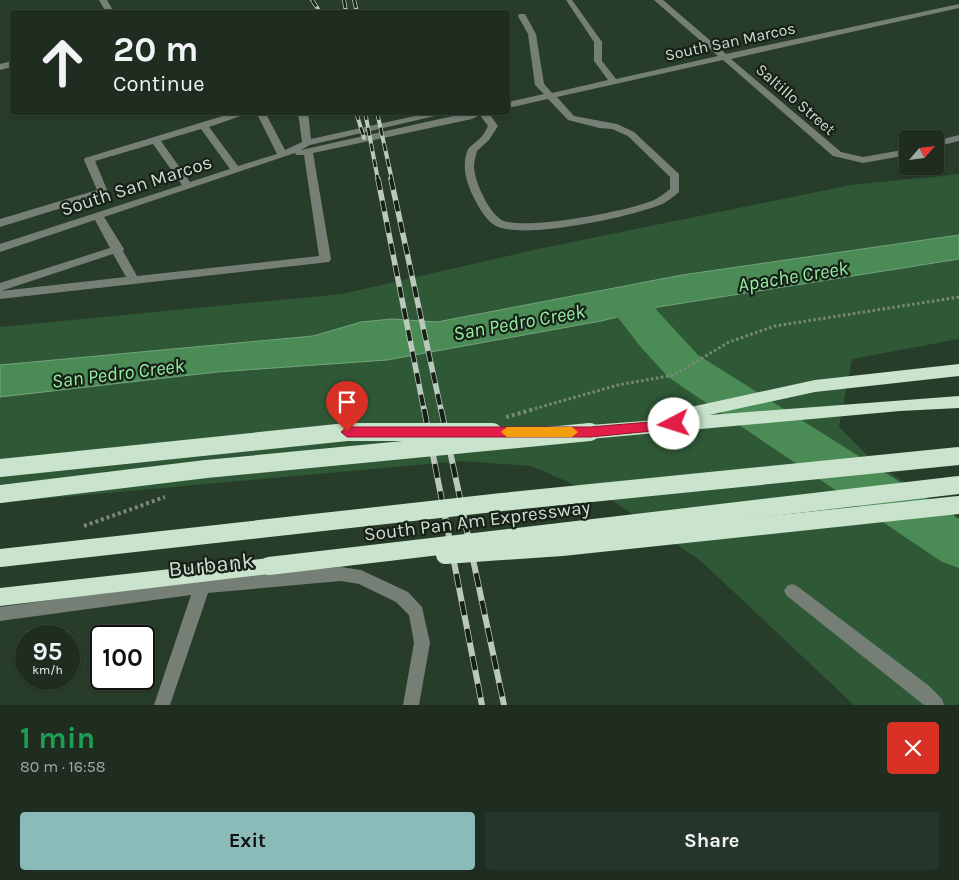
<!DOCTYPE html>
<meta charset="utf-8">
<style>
:root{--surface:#1e2d20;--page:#263529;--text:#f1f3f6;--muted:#a1a8a5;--line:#3c493e;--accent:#8bbbb9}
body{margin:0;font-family:Karla,sans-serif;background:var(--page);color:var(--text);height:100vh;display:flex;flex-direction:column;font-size:19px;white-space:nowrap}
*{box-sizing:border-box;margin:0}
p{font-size:16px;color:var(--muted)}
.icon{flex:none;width:28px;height:28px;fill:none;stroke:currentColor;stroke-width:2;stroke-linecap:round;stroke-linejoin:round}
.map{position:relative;height:705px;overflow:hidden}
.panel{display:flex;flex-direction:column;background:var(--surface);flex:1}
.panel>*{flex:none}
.guide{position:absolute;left:10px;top:10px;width:500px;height:105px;border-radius:5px;box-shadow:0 1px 4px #0004,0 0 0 1px var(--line);background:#1e2d20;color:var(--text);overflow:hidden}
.needle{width:32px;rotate:62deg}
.tools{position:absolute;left:899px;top:130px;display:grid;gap:10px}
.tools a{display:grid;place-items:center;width:45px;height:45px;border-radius:5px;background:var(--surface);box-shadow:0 1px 4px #0004,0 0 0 1px var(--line);font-size:25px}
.speed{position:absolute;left:15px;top:625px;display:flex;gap:10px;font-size:25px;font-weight:700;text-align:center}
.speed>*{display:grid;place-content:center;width:65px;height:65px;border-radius:50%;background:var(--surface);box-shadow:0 1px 4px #0004,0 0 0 1px var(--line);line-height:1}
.speed small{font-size:12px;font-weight:400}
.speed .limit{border:2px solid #111;border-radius:8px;background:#fff;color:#111}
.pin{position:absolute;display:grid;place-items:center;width:42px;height:42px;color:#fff;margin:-51px -21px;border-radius:50% 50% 50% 0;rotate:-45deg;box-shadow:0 0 5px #0007}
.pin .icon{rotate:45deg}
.me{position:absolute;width:55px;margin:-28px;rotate:265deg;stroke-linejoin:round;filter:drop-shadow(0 0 4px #0008)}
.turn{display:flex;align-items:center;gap:18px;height:105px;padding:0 20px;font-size:22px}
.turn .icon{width:65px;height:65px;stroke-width:2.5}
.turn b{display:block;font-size:35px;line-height:42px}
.round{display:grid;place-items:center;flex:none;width:52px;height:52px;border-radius:5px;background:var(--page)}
.head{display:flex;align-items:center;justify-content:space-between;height:85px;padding:0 20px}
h1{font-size:30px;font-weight:700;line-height:38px;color:#1e9e55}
.button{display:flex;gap:10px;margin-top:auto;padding:10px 20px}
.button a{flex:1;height:58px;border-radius:5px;background:var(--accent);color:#111;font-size:20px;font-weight:700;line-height:58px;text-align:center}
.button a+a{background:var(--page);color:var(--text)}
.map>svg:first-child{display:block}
.green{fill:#2f5936}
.water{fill:#4b8b56;stroke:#73a37b}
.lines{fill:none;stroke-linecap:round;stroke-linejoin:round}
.river{fill:#4b8b56;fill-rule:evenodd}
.path-far1{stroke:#788879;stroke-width:3;stroke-dasharray:2.5 2.5;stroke-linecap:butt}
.path{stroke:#788879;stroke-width:4;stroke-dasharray:3 3;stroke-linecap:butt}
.minor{fill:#757f75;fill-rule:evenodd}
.highway{fill:#c9e3cc;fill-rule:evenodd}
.rail-far2-casing{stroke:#bbc9bc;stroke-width:4}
.rail-far1-casing{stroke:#bbc9bc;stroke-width:5.5}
.rail-casing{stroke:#bbc9bc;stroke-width:6}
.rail-far2{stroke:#172118;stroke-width:2.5;stroke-dasharray:8;stroke-linecap:butt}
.rail-far1{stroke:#172118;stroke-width:4;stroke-dasharray:11;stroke-linecap:butt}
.rail{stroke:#172118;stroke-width:4.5;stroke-dasharray:14;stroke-linecap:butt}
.highway-bridge{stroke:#c9e3cc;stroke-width:18}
.route{fill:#e11d48;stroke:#92132f}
.slow{fill:#f59e0b}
.labels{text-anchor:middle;stroke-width:4.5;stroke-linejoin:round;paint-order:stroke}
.far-street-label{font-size:16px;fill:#cfdcd0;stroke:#172118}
.street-label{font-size:19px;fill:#cfdcd0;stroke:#172118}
.water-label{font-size:20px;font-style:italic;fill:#94eca1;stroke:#172118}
.near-street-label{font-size:22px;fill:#cfdcd0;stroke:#172118}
</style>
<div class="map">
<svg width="959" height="705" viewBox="0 0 959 705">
<rect width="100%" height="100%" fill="#283c2a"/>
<!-- green -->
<polygon class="green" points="959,174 959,339 852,359 839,427 874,462 959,518 959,705 854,705 702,562 615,502 531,466 461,461 30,500 0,499 0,327 342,294 538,249 851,185"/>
<!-- water -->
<polygon class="water" points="959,235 959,259 658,307 601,321 387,360 217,372 0,397 0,365 313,336 361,322 392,319 437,322 682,275"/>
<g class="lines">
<!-- river -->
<polygon class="river" points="626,288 640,292 698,355 959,519 959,568 942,562 668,377 640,346 606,302 612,292"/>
<!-- path-far1 -->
<polyline class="path-far1" points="530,410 618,385 674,375 729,342 775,326 959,297"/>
<!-- path -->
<g class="path">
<polyline points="506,417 535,409"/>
<polyline points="84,526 165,497"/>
</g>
<!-- minor -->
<g class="minor">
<polygon points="99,0 107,0 114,12 106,12"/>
<path d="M 566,0 L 572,0 L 602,42 L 602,61 L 616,79 L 718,56 L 654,0 L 663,0 L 726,54 L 959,4 L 959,8 L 731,59 L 841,152 L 863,157 L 908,149 L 908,155 L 863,163 L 833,156 L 723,60 L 557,97 L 574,116 L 617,124 L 634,132 L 679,174 L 679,192 C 673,197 667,202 660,205 C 629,217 525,240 496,226 C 485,220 478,206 473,196 C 466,181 462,167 467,152 C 469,145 478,142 482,136 C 485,133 486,129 488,126 L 480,115 L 472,119 L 313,153 L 331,259 L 329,262 L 0,299 L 0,283 L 110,248 L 95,220 L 0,252 L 0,244 L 182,185 L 153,144 L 95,161 L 108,192 L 107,194 L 0,227 L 0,219 L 97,190 L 84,160 L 85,158 L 236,112 L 252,112 L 209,127 L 238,166 L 277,154 L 256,112 L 265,112 L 285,150 L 302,142 L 298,112 L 308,112 L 311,139 L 433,112 L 452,112 L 310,145 L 301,150 L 471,112 L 488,112 L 498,126 L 489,140 L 477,151 C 476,156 474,161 474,166 C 474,181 490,216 504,221 C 529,230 629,211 654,200 C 660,197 665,193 670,189 L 670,177 L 628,136 L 612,129 L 599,128 L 568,120 L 548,99 L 508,108 L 508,102 L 544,94 L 535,85 L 528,34 L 518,16 L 519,14 L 525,14 L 536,34 L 544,84 L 552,93 L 608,80 L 594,61 L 594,42 ZM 201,129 L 230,169 L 190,182 L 161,141 ZM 295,153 L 296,155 L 304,155 L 319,256 L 137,276 L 123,251 L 124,249 L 104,217 ZM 113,254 L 126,277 L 1,291 L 4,290 Z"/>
<polygon points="12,61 12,67 0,70 0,64"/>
<polygon points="959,135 959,141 935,147 935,141"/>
<polygon points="341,567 361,570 408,592 422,607 430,643 419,705 403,705 414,643 409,615 396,602 359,584 341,581 208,593 170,705 154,705 191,595 0,621 0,607 202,579"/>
<polygon points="792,584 797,586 928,685 942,699 944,705 924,705 787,596 784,591 787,586"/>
</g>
<!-- highway -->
<g class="highway">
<polygon points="959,364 959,376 815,392 709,415 959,396 959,408 900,411 590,439 584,437 582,432 584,427 590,425 670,419 671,412 677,410 815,380"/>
<polygon points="269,558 275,560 278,566 275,572 269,574 0,606 0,588"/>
</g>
<!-- rail-far2 casing -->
<g class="rail-far2-casing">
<g id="rail-far2">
<polyline points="312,0 320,12"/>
<polyline points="344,0 346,12"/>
<polyline points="354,0 357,12"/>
<polyline points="356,112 364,138"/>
<polyline points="365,112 378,180"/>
<polyline points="377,112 392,180"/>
</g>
</g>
<!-- rail-far1 casing -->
<g class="rail-far1-casing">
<g id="rail-far1">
<polyline points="378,179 424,410"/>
<polyline points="391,179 441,410"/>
</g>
</g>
<!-- rail casing -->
<g class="rail-casing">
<g id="rail">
<polyline points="424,409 482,705"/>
<polyline points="441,409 504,705"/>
</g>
</g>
<!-- rail-far2 -->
<use href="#rail-far2" class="rail-far2"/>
<!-- rail-far1 -->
<use href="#rail-far1" class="rail-far1"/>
<!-- rail -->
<use href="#rail" class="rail"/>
<!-- highway-bridge -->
<g class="highway-bridge">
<polyline points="0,468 347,432 493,432"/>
<polyline points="0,494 206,469 590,432"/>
<polyline points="445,555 562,547 959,505"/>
<polyline points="0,558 502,502 959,456"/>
<polyline points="269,566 959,485"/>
</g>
</g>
<!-- route -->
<polygon class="route" points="674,420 680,424 674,429 590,437 347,437 341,432 347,427 590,427"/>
<!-- slow -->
<polygon class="slow" points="507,427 572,427 578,432 572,437 507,437 501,432"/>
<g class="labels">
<!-- far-street labels -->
<g class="far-street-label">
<text transform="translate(730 41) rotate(-12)" y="6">South San Marcos</text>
<text transform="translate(796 99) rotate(41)" y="6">Saltillo Street</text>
</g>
<!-- street labels -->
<g class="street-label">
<text transform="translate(136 185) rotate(-18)" y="7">South San Marcos</text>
<text transform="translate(477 520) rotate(-7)" y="7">South Pan Am Expressway</text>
</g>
<!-- water labels -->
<g class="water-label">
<text transform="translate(793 276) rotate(-9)" y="7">Apache Creek</text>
<text transform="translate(519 322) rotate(-10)" y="7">San Pedro Creek</text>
<text transform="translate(118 373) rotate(-7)" y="7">San Pedro Creek</text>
</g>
<!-- near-street labels -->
<g class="near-street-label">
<text transform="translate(211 564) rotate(-6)" y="8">Burbank</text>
</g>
</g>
</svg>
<div class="tools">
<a><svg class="needle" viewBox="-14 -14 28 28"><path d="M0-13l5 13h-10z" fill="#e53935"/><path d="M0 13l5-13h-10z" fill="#a1a8a5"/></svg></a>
</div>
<div class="speed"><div>95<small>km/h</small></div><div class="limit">100</div></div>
<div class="pin" style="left:347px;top:432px;background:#d93025"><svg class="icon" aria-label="arrive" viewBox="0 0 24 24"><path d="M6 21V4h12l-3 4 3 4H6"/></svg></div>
<svg class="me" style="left:674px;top:424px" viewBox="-20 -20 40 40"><circle r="19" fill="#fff"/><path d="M0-13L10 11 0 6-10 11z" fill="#e11d48"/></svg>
<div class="guide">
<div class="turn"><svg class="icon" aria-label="ahead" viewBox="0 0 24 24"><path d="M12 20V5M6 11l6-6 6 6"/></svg><div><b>20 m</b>Continue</div></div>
</div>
</div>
<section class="panel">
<div class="head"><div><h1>1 min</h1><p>80 m · 16:58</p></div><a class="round" style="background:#d93025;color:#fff"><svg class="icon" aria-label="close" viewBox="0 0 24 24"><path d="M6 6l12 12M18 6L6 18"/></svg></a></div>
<div class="button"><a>Exit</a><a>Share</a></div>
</section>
